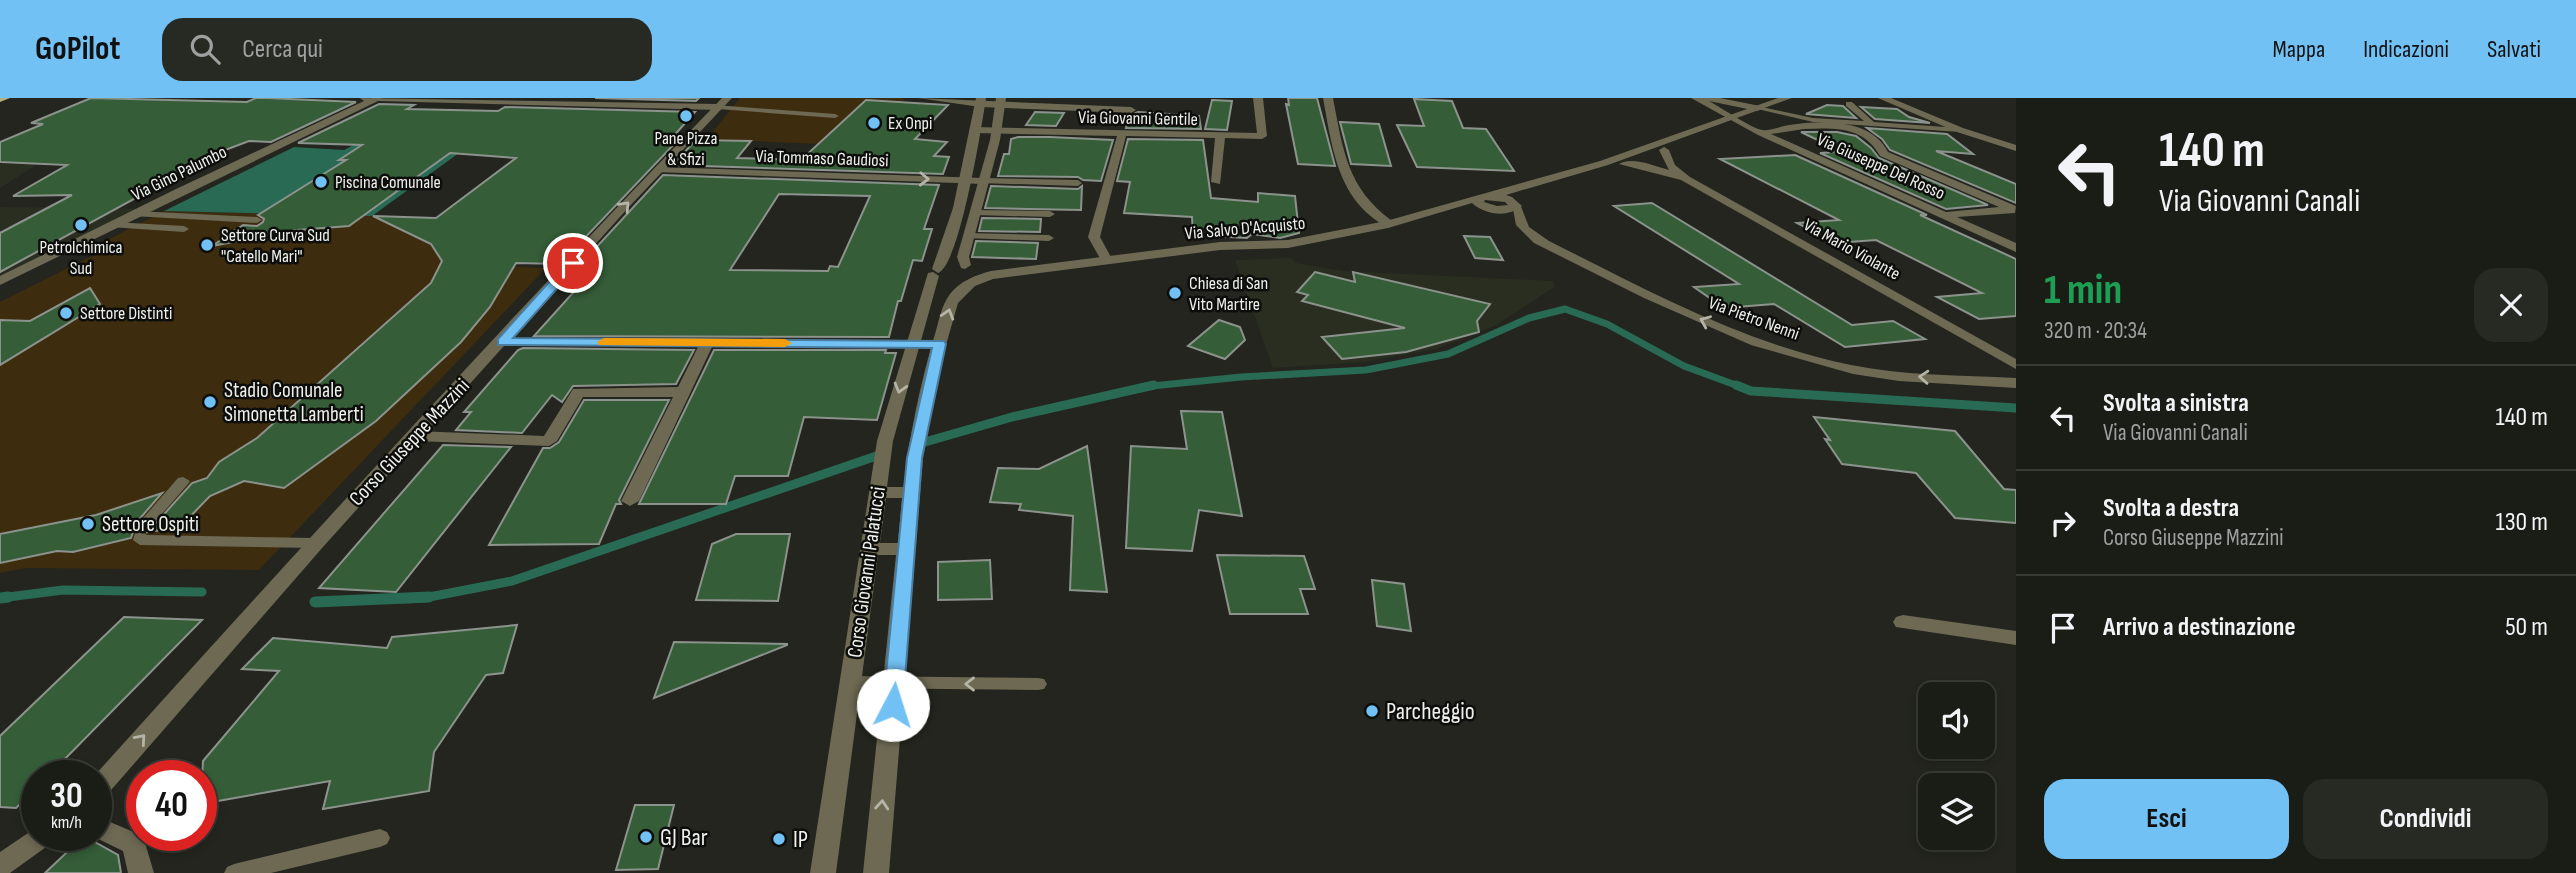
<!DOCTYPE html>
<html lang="it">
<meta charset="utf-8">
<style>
:root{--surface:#1a1c16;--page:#272923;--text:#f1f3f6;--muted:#9fa1a1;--line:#383a35;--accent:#72c1f5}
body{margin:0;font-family:"Sofia Sans Condensed",sans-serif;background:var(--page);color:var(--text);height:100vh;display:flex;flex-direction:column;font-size:26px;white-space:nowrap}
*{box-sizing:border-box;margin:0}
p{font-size:23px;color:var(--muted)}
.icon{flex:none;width:38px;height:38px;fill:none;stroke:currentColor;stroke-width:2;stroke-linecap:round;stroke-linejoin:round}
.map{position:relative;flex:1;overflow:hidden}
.details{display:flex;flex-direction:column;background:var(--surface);width:560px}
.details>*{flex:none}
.banner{background:#1a1c16;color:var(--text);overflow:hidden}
.controls{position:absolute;left:1918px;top:584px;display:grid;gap:14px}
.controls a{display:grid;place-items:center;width:77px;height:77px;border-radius:14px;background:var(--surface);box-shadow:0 4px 10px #0003,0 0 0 2px var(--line);font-size:35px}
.speed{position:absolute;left:21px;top:662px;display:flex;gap:14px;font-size:35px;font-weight:700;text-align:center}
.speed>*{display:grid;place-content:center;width:91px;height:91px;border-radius:50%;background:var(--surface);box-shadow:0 4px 10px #0003,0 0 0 2px var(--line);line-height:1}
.speed small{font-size:18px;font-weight:400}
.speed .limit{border:10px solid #d22;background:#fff;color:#111}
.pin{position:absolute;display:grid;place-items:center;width:60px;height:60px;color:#fff;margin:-30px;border:4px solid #fff;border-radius:50%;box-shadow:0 2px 7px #0007}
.me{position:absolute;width:77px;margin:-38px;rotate:5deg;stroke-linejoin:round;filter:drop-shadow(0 0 5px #0008)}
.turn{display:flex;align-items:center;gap:24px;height:147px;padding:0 28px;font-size:32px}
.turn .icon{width:91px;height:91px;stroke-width:2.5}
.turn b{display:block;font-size:49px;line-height:60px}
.round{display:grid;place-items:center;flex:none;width:74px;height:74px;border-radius:21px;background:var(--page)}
.head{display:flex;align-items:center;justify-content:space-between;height:119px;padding:0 28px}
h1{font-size:42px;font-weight:700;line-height:52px;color:#1e9e55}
.cta{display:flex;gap:14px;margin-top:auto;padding:14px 28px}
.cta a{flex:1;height:80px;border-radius:21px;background:var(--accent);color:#111;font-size:28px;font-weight:700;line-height:80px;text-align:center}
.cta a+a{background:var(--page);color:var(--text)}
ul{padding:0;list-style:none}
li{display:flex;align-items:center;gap:21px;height:105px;padding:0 28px;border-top:2px solid var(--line)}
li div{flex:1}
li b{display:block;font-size:26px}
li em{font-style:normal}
header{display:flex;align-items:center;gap:42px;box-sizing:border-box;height:98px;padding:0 35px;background:var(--accent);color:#111}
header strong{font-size:33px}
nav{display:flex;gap:38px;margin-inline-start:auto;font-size:24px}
.search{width:490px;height:63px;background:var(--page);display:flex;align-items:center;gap:18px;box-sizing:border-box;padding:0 24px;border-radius:21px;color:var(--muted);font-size:26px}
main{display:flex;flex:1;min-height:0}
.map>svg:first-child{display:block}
.built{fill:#2a2e21}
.green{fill:#3e2c0f}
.water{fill:#296a55}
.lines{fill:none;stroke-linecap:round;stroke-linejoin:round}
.stream-far2{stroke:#296a55;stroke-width:7}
.stream-far1{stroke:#296a55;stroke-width:9}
.stream{stroke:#296a55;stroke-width:11}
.building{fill:#355d38;stroke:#8c938c;stroke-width:2;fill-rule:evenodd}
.service{fill:#6d6953;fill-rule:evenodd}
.minor{fill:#6d6953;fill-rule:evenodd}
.tertiary{fill:#6d6953;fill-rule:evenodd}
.primary{fill:#b7af81;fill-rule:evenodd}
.oneway{stroke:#b4b4a7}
.route{fill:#72c1f5;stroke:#4a7d9f;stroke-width:2}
.slow{fill:#f59e0b}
.poi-dot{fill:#72c1f5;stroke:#0d0e0b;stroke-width:2.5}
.labels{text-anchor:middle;stroke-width:5;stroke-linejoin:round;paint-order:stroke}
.far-street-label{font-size:18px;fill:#eff1ec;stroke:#0d0e0b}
.far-poi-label{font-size:18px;fill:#eff1ec;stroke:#0d0e0b;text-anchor:start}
.poi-label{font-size:21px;fill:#eff1ec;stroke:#0d0e0b;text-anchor:start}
.street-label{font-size:21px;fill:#eff1ec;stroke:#0d0e0b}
.near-poi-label{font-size:24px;fill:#eff1ec;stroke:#0d0e0b;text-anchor:start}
</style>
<header>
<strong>GoPilot</strong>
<div class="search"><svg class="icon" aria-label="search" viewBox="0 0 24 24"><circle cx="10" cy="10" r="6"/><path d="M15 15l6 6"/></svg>Cerca qui</div>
<nav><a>Mappa</a><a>Indicazioni</a><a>Salvati</a></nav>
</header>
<main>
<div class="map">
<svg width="2016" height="775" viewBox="0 0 2016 775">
<rect width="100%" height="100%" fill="#23251e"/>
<!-- built -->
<g class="built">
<polygon points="0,66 38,66 0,90"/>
<polygon points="0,109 158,111 0,185"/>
<polygon points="1291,160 1296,165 1343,173 1553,183 1555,189 1494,228 1436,251 1363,264 1273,270 1235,162"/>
</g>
<!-- green -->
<g class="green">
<polygon points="740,0 903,0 904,3 866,2 818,46 707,41"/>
<polygon points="164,113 435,120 492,168 546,170 259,472 25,470 0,475 0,204 110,149 98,147"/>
</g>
<!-- water -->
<polygon class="water" points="367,40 459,55 372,118 164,113 294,49 344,52"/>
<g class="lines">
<!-- stream-far2 -->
<polyline class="stream-far2" points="1142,289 1241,279 1366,272 1448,256 1529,220 1565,211 1607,226 1684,268 1741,289"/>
<!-- stream-far1 -->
<g class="stream-far1">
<polyline points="1736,287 1751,293 2016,310"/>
<polyline points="918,346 1012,319 1154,287"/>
<polyline points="0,500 63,492 202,494"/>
<polyline points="402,501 424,500 512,483 885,355"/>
</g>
<!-- stream -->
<g class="stream">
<polyline points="0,500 8,499"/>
<polyline points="315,504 429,499"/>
</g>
</g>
<!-- building -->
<g class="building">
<polygon points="91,0 247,4 256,0 268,0 356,4 271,44 249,43 220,54 0,174 0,135 72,97 13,98 67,67 0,64 0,44 43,26 31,25"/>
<polygon points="595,0 699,0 696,3"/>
<polygon points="1288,0 1317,0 1335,68 1298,66 1286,6 1289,7"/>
<polygon points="1414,1 1452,3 1463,30 1486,31 1514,73 1417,69 1397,27 1424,28"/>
<polygon points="866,2 948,7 915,41 947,44 934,58 949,59 943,76 672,67 696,42 751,43 737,60 801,62"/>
<polygon points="1212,2 1232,3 1227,32 1205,31"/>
<polygon points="379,6 414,7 407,11 498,13 505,9 695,14 671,41 679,41 560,166 516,165 490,209 461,244 376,323 284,390 244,383 210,398 180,429 148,434 192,385 207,380 219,364 257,340 431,185 442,163 431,146 373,118 436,120 516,60 450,55 349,128 297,132 212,148 243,127 257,128 263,124 264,121 258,117 346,62 339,62 362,47 298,45"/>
<polygon points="1827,7 1843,8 1856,20 1806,16"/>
<polygon points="1861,9 1897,11 1909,19 1930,25 1875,21"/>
<polygon points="1035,14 1064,15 1056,28 1026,27"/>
<polygon points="1138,14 1199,18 1201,31 1126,30 1129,18"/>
<polygon points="1340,24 1379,26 1391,68 1351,66"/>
<polygon points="1867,30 1947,36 1973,56 1936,53 2016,86 2016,105 1890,52 1882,41"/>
<polygon points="1801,34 1837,34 1856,38 1871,50 1879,60 1988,107 1946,111 1820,55 1835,54 1819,47 1828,47"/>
<polygon points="1018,39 1050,39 1113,42 1101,83 1083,82 1078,79 998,78 1004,56 1009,56 1011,41"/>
<polygon points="1128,41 1203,42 1211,100 1258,104 1258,95 1295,98 1299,135 1280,140 1252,136 1247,140 1193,137 1192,119 1124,115 1130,84 1117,83"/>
<polygon points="1795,57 1927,117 1920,117 2016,161 2016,218 1979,221 1937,199 1982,195 1876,142 1835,145 1797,125 1839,122 1720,61"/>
<path d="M 663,77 L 939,87 L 924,131 L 932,131 L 922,163 L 913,162 L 901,203 L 898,203 L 889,239 L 534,238 L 598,167 L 580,167 ZM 779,96 L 870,98 L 838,169 L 830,168 L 828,173 L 730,172 Z"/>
<polygon points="991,88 1078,91 1082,88 1081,112 985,110"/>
<polygon points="1652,105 1852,227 1893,223 1925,241 1845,249 1774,206 1724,210 1694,189 1739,186 1614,108"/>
<polygon points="982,120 1041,121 1040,134 979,133"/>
<polygon points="1464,138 1490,139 1503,162 1475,160"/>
<polygon points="976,143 1038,145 1036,161 972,159"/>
<polygon points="1315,174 1355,184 1353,174 1490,206 1477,223 1479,234 1406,254 1342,261 1322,239 1405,230 1302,203 1308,197 1297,194"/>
<polygon points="90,190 100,206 0,267 0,222 30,223"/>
<polygon points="1219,222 1240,229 1245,242 1225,261 1188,248"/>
<polygon points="523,250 694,252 676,286 573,288 562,304 552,297 522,335 456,332 471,314 464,314 518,252"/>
<polygon points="714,252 886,252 885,255 896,255 877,322 804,319 788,378 735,378 726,406 639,406"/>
<polygon points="584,302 669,302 619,402 621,406 616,406 599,446 489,447 543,350 550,350 559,344"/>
<polygon points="1181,313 1222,314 1242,418 1199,412 1192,453 1126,450 1131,348 1187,351"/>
<polygon points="1814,319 1955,333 2004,391 2016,392 2016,425 1955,420 1916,375 1842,366 1825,341 1830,342"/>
<polygon points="443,347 511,349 396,494 319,490"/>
<polygon points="1087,348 1107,494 1070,492 1073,418 1019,412 1021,406 990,404 998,370 1039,371"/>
<polygon points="162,395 136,425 131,440 73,454 57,453 0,465 0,436 96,417"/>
<polygon points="736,436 790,436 778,503 696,502 712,446"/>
<polygon points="1217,457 1304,458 1315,491 1300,491 1308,516 1230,516"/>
<polygon points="990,462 992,501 938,502 938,464"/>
<polygon points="1372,482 1404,486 1411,533 1377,528"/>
<polygon points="124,519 202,522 49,677 37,677 37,690 16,710 0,709 0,638"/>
<polygon points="517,527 503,575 486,577 434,654 429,693 323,711 330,683 201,706 203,663 279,573 242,571 273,540 387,550 392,539"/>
<polygon points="674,544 787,546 787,547 654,600"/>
<polygon points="635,707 674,707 658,771 616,772"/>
<polygon points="84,738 118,757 121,775 45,775"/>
</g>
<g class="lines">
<!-- service -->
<g class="service">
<polygon points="1846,4 1852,4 1874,24 1960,30 1964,32 1960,34 1813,24 1753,10 1757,8 1813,20 1864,23 1846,8"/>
<polygon points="715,7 835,16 839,18 835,20 718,11 715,11"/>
<polygon points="983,80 1078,82 1082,85 1078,88 980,85 980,81"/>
<polygon points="971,112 1050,113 1055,116 1050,119 974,117 971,116"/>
<polygon points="136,113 257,119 262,122 257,125 133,118 131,116"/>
<polygon points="113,124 184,128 189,131 184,134 110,129 110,125"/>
<polygon points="968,135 1049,137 1054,140 1049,143 965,140 963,138"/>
<polygon points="183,379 190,383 188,386 148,432 138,432 136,429 138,426 178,380"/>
<polygon points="140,433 147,437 316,440 323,445 316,450 140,447 133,442 135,435"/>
<polygon points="850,578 1038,580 1044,581 1047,586 1044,591 1038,592 850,590 844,589 841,584 844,579"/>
<polygon points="380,731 387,734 390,740 387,746 380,749 271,775 224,775 227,769 234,766"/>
</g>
<!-- minor -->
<g class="minor">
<polygon points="360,0 718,6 723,9 718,12 378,3 0,187 0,178 176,91 364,3"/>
<polygon points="918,0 1131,9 1136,12 1131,15 980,9"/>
<polygon points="1253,0 1263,0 1267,38 1262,41 1225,40 1220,86 1211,84 1215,40 1126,38 1100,139 1112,161 1106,165 1102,164 1088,139 1117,38 974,35 969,32 974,29 1257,35"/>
<path d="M 1323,0 L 1333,0 C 1343,52 1347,90 1392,123 L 1392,129 C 1384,130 1380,125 1373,120 C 1336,92 1331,43 1323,0 Z"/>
<path d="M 1691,0 L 1720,0 L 1760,8 L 1760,12 L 1757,13 L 1709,3 C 1720,9 1753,31 1762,32 C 1770,33 1782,28 1789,27 C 1822,22 1871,20 1888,54 L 2016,108 L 2015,115 L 1957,119 L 2016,145 L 2016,154 L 1758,37 ZM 1804,31 C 1835,30 1863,28 1880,58 L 1999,109 L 1946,114 L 1771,36 Z"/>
<path d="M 1664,49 L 1669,52 L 1675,67 L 1690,79 L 2016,261 L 2016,271 L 1681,82 L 1619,66 C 1631,58 1655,68 1669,72 L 1659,52 Z"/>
<polygon points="659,69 983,80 988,83 983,86 655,74 655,70"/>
<path d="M 1512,106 L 1520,106 L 1529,129 L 1549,143 C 1645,191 1745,246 1851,267 C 1905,278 1961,277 2016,280 L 2016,290 L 1899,283 L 1853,276 L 1751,247 L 1644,200 L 1534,145 L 1516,127 Z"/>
<polygon points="502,240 914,242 921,246 914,250 712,249 639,403 630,408 621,403 673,299 583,299 557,343 549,348 415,343 407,338 415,333 544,338 573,291 678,289 698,249 497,247 495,244 497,241"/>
<polygon points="1903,517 2016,533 2016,547 1896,529 1893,524 1896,519"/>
<polygon points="96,718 143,738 154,775 128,775 123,753 90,737 96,737"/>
</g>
<!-- tertiary -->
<g class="tertiary">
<polygon points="371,0 382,0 375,4"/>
<path d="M 722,0 L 732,0 L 628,110 L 323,449 L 105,699 L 96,702 L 95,677 C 301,449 508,221 722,0 Z"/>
<path d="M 976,0 L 986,0 C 982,27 960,167 938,175 L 932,171 L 953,110 Z"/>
<polygon points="996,0 1006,0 1000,42 969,159 971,167 965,171 961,170 957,159 990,42"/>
<path d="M 1778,0 L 1792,0 L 1608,67 L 1506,97 L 1512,99 L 1522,108 C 1508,120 1485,117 1472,105 L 1388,130 L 1288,150 L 1220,152 L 993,181 L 975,188 L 958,205 L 940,268 L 923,360 L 889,775 L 863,775 L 896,457 L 878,457 L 836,775 L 810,775 L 877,343 L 928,175 L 933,174 L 939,178 L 893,343 L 887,389 L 904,389 C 909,338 920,286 935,236 C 939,223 941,208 950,196 C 960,183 976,177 991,173 L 1220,144 L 1288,142 L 1386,123 L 1600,63 ZM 1485,102 L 1505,104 L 1508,107 L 1497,108 L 1484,104 ZM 886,400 L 902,400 L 898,445 L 880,445 Z"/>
<polygon points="1878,0 1891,0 1963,30 2016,47 2016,53 1957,34"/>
<polygon points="37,729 37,737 56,737 53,744 10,775 0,775 0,754"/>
</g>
<!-- primary -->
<polygon class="primary" points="0,0 10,0 0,4"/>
</g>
<!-- one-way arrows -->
<defs><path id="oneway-chevron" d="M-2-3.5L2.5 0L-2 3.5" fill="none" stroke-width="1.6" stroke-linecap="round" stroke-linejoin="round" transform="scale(1.75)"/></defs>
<g class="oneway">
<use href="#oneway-chevron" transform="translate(924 81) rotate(2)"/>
<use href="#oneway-chevron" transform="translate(625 108) rotate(-47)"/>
<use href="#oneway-chevron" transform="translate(948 216) rotate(-73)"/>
<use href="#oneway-chevron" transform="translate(1705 223) rotate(-157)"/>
<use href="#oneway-chevron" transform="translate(1924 279) rotate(-176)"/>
<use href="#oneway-chevron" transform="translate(900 290) rotate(106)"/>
<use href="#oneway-chevron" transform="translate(970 586) rotate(180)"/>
<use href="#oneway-chevron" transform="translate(141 641) rotate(-49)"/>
<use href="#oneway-chevron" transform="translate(882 707) rotate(-85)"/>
</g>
<!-- route -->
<polygon class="route" points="573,161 579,165 578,167 513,240 944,243 946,246 922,360 903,607 900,612 893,614 886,612 883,607 907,360 932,250 498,247 498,241 569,162"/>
<!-- slow -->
<polygon class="slow" points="604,240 785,241 792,245 785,249 599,247 597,244"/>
<!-- markers -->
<g class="poi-dot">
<circle cx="686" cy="18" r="7"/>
<circle cx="874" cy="25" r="7"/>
<circle cx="321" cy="84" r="7"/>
<circle cx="81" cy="127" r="7"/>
<circle cx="207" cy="147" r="7"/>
<circle cx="1175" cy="195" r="7"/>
<circle cx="66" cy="215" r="7"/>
<circle cx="210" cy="304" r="7"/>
<circle cx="88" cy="426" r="7"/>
<circle cx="1372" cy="613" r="7"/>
<circle cx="646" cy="739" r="7"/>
<circle cx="779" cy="741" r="7"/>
</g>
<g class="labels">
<!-- far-street labels -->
<g class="far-street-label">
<text transform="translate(1138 20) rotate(1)" y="6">Via Giovanni Gentile</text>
<text transform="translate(822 60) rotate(2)" y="6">Via Tommaso Gaudiosi</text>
<text transform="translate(1881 68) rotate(24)" y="6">Via Giuseppe Del Rosso</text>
<text transform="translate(179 75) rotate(-26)" y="6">Via Gino Palumbo</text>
<text transform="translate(1245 130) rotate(-5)" y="6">Via Salvo D'Acquisto</text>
<text transform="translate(1852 151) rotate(29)" y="6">Via Mario Violante</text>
<text transform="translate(1754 220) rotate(20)" y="6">Via Pietro Nenni</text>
</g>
<!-- far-poi labels -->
<g class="far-poi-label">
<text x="888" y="31">Ex Onpi</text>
<text x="686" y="46" text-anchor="middle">Pane Pizza<tspan x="686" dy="21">&amp; Sfizi</tspan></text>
<text x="335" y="90">Piscina Comunale</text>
<text x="221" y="143">Settore Curva Sud<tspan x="221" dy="21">"Catello Mari"</tspan></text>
<text x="81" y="155" text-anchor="middle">Petrolchimica<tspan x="81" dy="21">Sud</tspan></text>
<text x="1189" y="191">Chiesa di San<tspan x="1189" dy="21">Vito Martire</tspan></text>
<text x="80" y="221">Settore Distinti</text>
</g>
<!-- poi labels -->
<g class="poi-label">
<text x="224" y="299">Stadio Comunale<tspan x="224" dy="24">Simonetta Lamberti</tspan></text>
<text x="102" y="433">Settore Ospiti</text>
</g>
<!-- street labels -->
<g class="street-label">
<text transform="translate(409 344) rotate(-47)" y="7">Corso Giuseppe Mazzini</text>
<text transform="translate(866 474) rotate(-82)" y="7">Corso Giovanni Palatucci</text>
</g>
<!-- near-poi labels -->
<g class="near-poi-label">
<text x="1386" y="621">Parcheggio</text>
<text x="660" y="747">GJ Bar</text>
<text x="793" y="749">IP</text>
</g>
</g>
</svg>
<div class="controls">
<a><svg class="icon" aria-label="sound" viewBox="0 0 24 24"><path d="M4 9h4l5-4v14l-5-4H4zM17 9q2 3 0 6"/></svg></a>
<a><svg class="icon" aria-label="layers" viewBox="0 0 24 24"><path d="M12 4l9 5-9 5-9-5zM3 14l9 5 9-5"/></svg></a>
</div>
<div class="speed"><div>30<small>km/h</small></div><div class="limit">40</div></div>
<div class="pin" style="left:573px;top:165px;background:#d93025"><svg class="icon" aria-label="arrive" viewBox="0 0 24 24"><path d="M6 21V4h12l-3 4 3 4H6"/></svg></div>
<svg class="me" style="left:893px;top:607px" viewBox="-20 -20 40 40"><circle r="19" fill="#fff"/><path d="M0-13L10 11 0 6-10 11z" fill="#72c1f5"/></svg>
</div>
<section class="details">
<div class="banner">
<div class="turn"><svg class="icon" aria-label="left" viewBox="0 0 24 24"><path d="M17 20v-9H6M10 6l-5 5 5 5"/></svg><div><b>140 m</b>Via Giovanni Canali</div></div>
</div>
<div class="head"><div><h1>1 min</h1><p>320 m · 20:34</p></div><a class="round"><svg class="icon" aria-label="close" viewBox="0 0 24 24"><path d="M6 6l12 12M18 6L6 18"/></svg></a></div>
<ul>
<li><svg class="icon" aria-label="left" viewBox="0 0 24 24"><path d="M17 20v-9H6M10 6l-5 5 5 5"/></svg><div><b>Svolta a sinistra</b><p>Via Giovanni Canali</p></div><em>140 m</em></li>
<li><svg class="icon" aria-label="right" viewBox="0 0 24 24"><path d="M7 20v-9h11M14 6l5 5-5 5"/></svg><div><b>Svolta a destra</b><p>Corso Giuseppe Mazzini</p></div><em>130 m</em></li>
<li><svg class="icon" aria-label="arrive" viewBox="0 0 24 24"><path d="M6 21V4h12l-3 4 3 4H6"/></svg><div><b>Arrivo a destinazione</b></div><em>50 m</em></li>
</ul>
<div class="cta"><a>Esci</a><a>Condividi</a></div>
</section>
</main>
